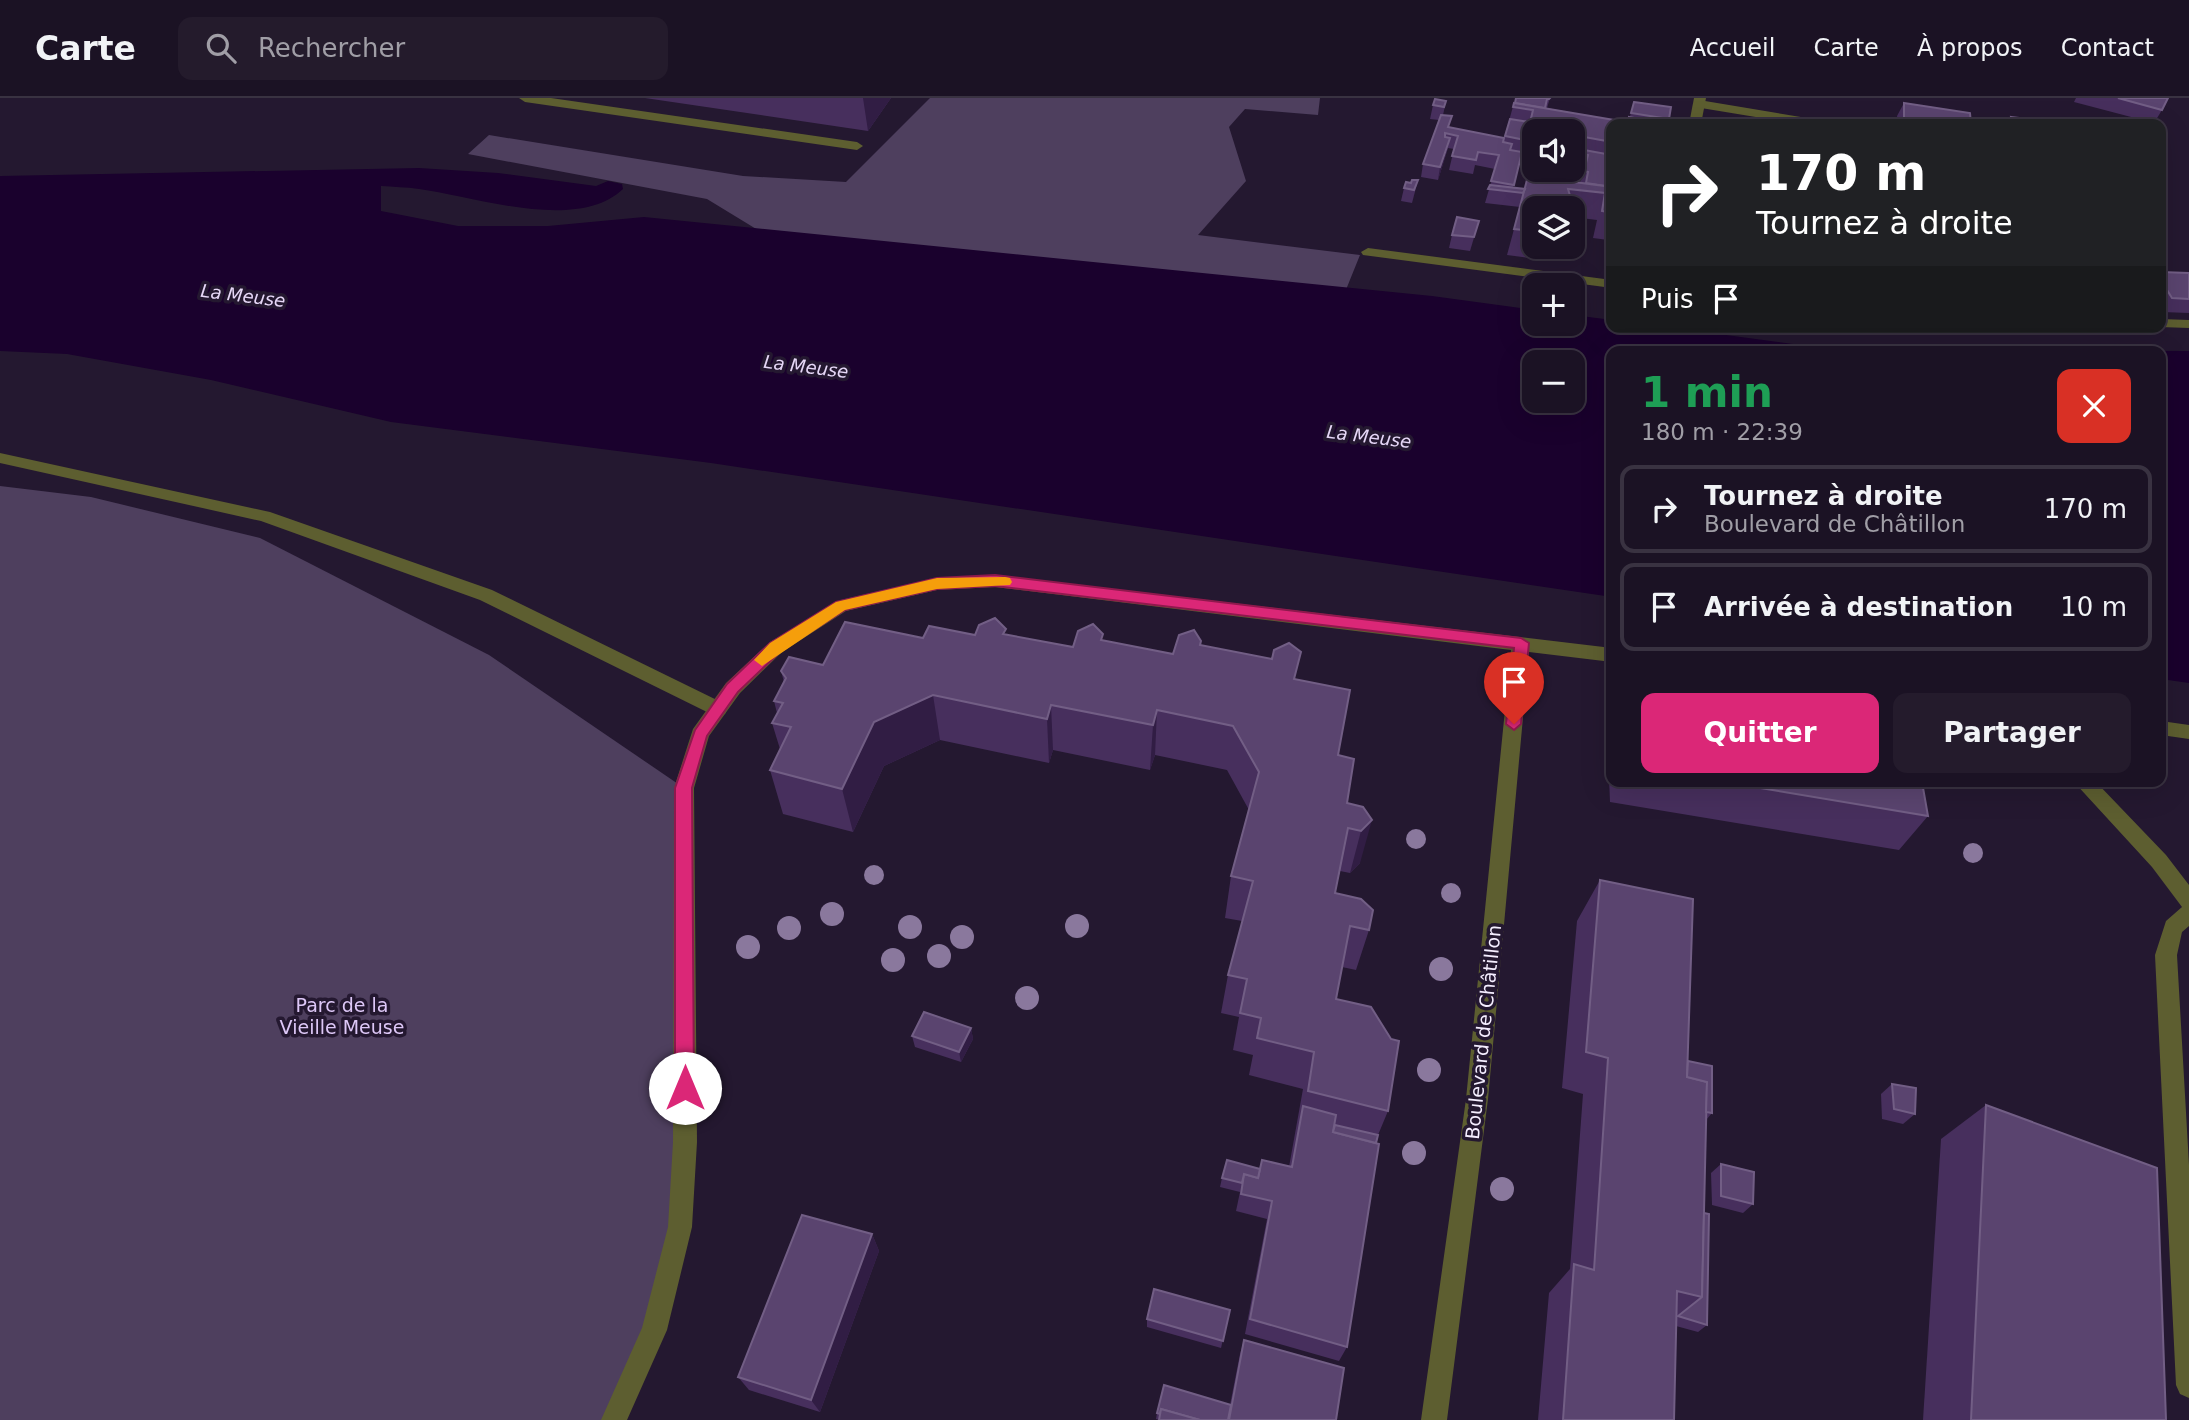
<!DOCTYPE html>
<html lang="fr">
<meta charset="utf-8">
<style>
:root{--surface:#1b1224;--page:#241b2c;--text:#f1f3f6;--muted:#a09ea6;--line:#393241;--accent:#db2777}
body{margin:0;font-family:"DejaVu Sans",sans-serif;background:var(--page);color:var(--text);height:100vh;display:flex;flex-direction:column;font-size:26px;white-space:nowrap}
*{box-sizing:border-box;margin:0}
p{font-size:23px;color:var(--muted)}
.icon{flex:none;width:38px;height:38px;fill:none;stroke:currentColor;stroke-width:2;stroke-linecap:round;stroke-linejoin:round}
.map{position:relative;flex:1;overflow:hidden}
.drawer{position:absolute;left:1606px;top:248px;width:560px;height:441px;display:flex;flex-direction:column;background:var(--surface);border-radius:14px;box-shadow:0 7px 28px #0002,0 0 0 2px var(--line)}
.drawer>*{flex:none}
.guide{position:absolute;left:1606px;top:21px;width:560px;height:214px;border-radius:14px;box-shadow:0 7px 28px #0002,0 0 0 2px var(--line);background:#202124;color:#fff;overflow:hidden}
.buttons{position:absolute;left:1522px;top:21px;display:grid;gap:14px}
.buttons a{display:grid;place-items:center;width:63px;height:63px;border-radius:14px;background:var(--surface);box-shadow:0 7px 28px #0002,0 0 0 2px var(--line);font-size:35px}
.pin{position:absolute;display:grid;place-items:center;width:60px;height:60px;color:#fff;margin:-72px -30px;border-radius:50% 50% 50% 0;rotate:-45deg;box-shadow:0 0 7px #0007}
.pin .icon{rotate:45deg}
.me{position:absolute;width:77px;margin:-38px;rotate:0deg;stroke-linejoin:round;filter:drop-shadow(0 0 5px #0008)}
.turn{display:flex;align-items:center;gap:24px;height:147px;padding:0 35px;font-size:32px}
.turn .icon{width:91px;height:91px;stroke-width:2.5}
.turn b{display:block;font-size:49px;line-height:60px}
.then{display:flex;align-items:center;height:66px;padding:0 35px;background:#0003;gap:14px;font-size:26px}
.round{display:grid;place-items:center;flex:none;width:74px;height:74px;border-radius:14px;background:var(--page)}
.headline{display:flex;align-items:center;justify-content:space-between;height:119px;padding:0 35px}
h1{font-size:42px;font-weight:800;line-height:52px;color:#1e9e55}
.cta{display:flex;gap:14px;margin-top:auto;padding:14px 35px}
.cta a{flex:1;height:80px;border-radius:14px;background:var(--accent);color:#fff;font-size:28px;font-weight:800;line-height:80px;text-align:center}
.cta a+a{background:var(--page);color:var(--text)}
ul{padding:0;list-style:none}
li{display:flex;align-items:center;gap:21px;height:88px;margin:0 14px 10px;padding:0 21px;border:4px solid var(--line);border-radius:14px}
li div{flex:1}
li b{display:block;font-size:26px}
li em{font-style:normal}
header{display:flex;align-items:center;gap:42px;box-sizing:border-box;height:98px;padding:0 35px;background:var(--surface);border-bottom:2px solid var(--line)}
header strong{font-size:33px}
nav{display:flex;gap:38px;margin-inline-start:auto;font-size:24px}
.search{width:490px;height:63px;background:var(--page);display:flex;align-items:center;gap:18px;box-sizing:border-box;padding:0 24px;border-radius:14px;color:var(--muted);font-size:26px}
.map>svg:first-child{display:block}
.green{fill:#4e3f5e}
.water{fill:#1a012d;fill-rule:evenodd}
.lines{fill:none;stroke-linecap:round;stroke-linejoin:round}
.service{fill:#5d5e30;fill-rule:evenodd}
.minor{fill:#5d5e30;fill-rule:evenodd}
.tree{fill:#8a789d}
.wall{fill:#472f5d;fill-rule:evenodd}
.shaded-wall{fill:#311d44}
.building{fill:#5a446f;stroke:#725e85;stroke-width:2}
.route{fill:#db2777;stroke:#8e194d;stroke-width:2}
.slow{fill:#f59e0b}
.labels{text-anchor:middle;stroke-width:7;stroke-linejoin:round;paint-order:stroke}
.far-water-label{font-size:18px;font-style:italic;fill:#e6d7f7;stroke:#241830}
.park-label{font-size:19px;fill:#ddc7f7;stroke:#241830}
.street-label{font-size:19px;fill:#f5eeff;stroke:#241830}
</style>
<header>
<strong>Carte</strong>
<div class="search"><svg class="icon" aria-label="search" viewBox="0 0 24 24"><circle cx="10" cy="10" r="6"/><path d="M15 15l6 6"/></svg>Rechercher</div>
<nav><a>Accueil</a><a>Carte</a><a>À propos</a><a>Contact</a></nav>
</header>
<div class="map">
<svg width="2189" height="1322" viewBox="0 0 2189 1322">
<rect width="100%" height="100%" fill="#241830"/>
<!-- green -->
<g class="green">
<polygon points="930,0 1320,0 1318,17 1245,11 1229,29 1246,83 1198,137 1360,157 1339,209 814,166 707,101 468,56 489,37 743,78 846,84"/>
<polygon points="0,388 91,399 260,440 489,557 684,690 680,1129 614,1322 0,1322"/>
</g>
<!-- water -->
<path class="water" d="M 419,70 L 498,75 L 596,88 L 608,83 L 622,86 L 623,91 C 577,135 474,98 419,91 C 406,89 393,89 381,88 L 381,113 L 458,128 L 548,128 L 644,119 L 1432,198 L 1535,212 L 1535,226 L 1573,226 L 1573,217 L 1612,222 L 1612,229 L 1666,229 L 1838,252 L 2189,253 L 2189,585 L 2161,581 L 2161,254 L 1612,254 L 1612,499 L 711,365 L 391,324 L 211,282 L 67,256 L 0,253 L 0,78 ZM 1535,264 L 1573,264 L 1573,303 L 1535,303 Z"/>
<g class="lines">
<!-- service -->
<g class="service">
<polygon points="519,0 551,0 857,44 863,48 857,52 525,4"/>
<polygon points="1699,2 1819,22 1825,26 1798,26 1695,9 1695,3"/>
<polygon points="0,355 270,414 492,492 725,606 727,611 725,616 718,618 711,616 480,502 261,423 0,365"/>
</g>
<!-- minor -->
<g class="minor">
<polygon points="1694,0 1706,0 1701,26 1689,26"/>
<polygon points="1368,150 1612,182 1612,190 1363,157 1361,154"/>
<polygon points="2161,221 2189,222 2189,230 2160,229"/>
<polygon points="995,477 1612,550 1612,564 1529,554 1488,1001 1447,1322 1421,1322 1466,1001 1511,552 995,489 937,492 846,513 782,554 740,595 709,638 694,690 697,1044 692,1129 667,1232 627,1322 601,1322 642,1230 668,1129 673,1044 674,690 693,631 726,585 770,544 841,502 937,480"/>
<polygon points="2161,623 2189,627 2189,641 2161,637"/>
<polygon points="2074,684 2096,684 2166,757 2189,787 2189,828 2182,834 2177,857 2189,1067 2189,1300 2180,1296 2176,1287 2155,857 2166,823 2182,809 2152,769"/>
</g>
</g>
<!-- trees -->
<g class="tree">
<circle cx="1416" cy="741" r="10"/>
<circle cx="1973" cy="755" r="10"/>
<circle cx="874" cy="777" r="10"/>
<circle cx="1451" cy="795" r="10"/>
<circle cx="832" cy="816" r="12"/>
<circle cx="1077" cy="828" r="12"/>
<circle cx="910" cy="829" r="12"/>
<circle cx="789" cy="830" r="12"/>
<circle cx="962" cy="839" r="12"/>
<circle cx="748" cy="849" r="12"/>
<circle cx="939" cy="858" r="12"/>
<circle cx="893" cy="862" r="12"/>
<circle cx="1441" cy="871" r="12"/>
<circle cx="1027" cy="900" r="12"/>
<circle cx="1429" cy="972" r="12"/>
<circle cx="1414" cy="1055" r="12"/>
<circle cx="1502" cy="1091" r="12"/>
</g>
<!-- wall -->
<g class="wall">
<polygon points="645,0 891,0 868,33"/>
<path d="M 1550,0 L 1547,10 L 1618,23 L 1629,22 L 1634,4 L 1669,21 L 1667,26 L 1612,26 L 1612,152 L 1607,151 L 1608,142 L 1593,140 L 1597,122 L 1573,119 L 1573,110 L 1535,110 L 1535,149 L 1556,149 L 1551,163 L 1507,157 L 1520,109 L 1485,105 L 1495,71 L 1475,67 L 1473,76 L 1449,72 L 1454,51 L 1448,50 L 1438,82 L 1421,79 L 1423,66 L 1439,22 L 1430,21 L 1433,7 L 1446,3 L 1443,17 L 1449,30 L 1503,44 L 1514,5 ZM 1535,33 L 1573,33 L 1573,72 L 1571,72 L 1575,72 L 1576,69 L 1584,70 L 1580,85 L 1525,91 L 1513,90 L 1523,53 L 1522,55 L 1535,58 Z"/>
<polygon points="2076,0 2168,0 2162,12 2154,25 2074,4"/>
<polygon points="1904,5 1971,26 1898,26 1897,18"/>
<polygon points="1418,82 1412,105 1401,103 1404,90 1411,85"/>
<polygon points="1479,123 1470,153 1449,150 1452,137"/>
<polygon points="2161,174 2189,175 2189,215 2162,214"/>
<polygon points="1006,537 1073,549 1103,543 1173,556 1201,543 1201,547 1296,581 1338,657 1347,705 1363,709 1360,765 1350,775 1340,773 1335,795 1369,832 1356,872 1342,869 1336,901 1388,1013 1378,1037 1347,1249 1339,1263 1245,1236 1267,1121 1236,1113 1240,1094 1220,1089 1222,1080 1260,1071 1289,1069 1303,991 1249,977 1253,957 1233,952 1239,919 1221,915 1228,877 1242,823 1225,820 1231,778 1249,712 1227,672 1155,657 1150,672 1053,652 1049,665 940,642 884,668 853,734 783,716 770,672 780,651 772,625 777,615 774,603 784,584 781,573 823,567 923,540"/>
<polygon points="1612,620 1612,684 1922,684 1928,718 1899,752 1610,704 1607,629"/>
<polygon points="1600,782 1688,963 1712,1015 1706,1022 1704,1115 1707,1227 1698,1234 1676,1228 1674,1322 1538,1322 1549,1195 1570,1171 1583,996 1562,990 1577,823"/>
<polygon points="971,930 973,941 961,964 915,949 912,938"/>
<polygon points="1892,986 1915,1016 1903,1026 1882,1021 1881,996"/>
<polygon points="1986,1007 2166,1322 1923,1322 1941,1041"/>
<polygon points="1721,1066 1753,1106 1743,1115 1712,1107 1711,1075"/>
<polygon points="872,1136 879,1153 820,1314 749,1292 738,1279"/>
<polygon points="1230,1212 1221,1250 1147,1229 1147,1221"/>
<polygon points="1244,1242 1336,1322 1159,1322 1156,1321 1157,1315 1230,1307 1240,1256"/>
</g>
<!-- shaded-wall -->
<g class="shaded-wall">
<polygon points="863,0 891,0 868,33"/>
<polygon points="1450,40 1447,53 1438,82 1440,69"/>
<polygon points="933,597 940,642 884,668 853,734 842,691 874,624"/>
<polygon points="1051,607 1053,652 1049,665 1047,621"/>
<polygon points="1157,612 1155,657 1150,672 1153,627"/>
<polygon points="1372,722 1360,765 1350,775 1361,733"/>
<polygon points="971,930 973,941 961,964 959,954"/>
<polygon points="872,1136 879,1153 820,1314 811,1302"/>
</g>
<!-- building -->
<g class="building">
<polygon points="1516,0 1550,0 1549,1 1547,1 1545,10 1515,5"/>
<polygon points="2118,0 2168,0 2162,12"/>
<polygon points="1435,1 1446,3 1444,9 1433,7"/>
<polygon points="1634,4 1671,9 1669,21 1631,15"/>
<polygon points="1514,5 1638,26 1612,26 1612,44 1573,37 1573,33 1552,33 1529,29 1533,12 1513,9"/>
<polygon points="1904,5 1970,15 1971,26 1904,26"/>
<polygon points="1441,17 1452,18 1448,29 1504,40 1503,44 1512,46 1510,52 1522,54 1514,87 1491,83 1499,57 1478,54 1476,62 1452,58 1458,38 1445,35 1445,39 1450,40 1440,69 1423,66"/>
<polygon points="1629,19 1656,24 1656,26 1638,26 1618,23 1629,22"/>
<polygon points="2011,19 2069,26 2012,26"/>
<polygon points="1510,21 1530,24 1525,42 1505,38"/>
<polygon points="1573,50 1612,57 1612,89 1586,85 1588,74 1584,73 1588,57 1580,56 1579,59 1573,58"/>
<polygon points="1528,78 1612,89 1612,115 1602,113 1605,95 1568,91 1571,101 1566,100 1564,110 1535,110 1535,133 1514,131"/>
<polygon points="1412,82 1418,82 1414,92 1404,90 1406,84 1411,85"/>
<polygon points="1490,87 1525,91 1523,95 1488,91"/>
<polygon points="1457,119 1479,123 1474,139 1452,137"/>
<polygon points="2161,174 2189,175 2189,201 2172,200 2167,192 2161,191"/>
<polygon points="995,520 1006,531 1003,536 1073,549 1078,533 1093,526 1103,536 1101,542 1173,556 1179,537 1194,532 1201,543 1200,547 1272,561 1274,552 1289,545 1301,554 1294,581 1350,592 1338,657 1354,661 1347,705 1363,709 1372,722 1361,733 1348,730 1335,795 1361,801 1373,812 1369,832 1350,828 1336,901 1371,909 1391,941 1399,943 1388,1013 1308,993 1314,954 1257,940 1261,920 1240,915 1247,881 1228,877 1253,783 1231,778 1259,674 1233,628 1157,612 1153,627 1051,607 1047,621 933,597 874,624 842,691 770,672 791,629 772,625 783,605 774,603 786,580 781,573 789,559 823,567 845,524 923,540 929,528 975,537 979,527"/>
<polygon points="1724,684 1922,684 1928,718"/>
<polygon points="1600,782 1693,801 1687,979 1707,984 1702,1199 1677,1193 1674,1322 1563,1322 1574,1166 1594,1172 1608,960 1586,954"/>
<polygon points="924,914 971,930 959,954 912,938"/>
<polygon points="1688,963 1712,968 1712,1015 1706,1014 1707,984 1687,979"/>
<polygon points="1892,986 1916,990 1915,1016 1894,1011"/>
<polygon points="1986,1007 2157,1070 2166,1322 1971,1322"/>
<polygon points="1303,1008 1336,1017 1333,1034 1379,1046 1347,1249 1250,1221 1272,1103 1241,1096 1244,1076 1258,1080 1262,1062 1292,1069"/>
<polygon points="1335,1027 1378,1037 1376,1045 1333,1034"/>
<polygon points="1227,1062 1260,1071 1258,1080 1244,1076 1242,1085 1222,1080"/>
<polygon points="1721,1066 1754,1074 1753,1106 1721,1098"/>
<polygon points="1704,1115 1709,1116 1707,1227 1678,1218 1702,1199"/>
<polygon points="802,1117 872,1136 811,1302 738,1279"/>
<polygon points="1154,1191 1230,1212 1223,1243 1147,1221"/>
<polygon points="1244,1242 1344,1270 1336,1322 1229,1322"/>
<polygon points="1164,1287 1231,1307 1228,1322 1200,1322 1161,1311 1160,1316 1157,1315"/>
<polygon points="1161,1311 1200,1322 1159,1322"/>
</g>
<!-- route -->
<polygon class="route" points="995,477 1521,540 1529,545 1521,626 1514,632 1506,626 1514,550 995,488 937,491 845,512 781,553 738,594 707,638 692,690 694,990 691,997 685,999 678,997 675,990 675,690 695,632 727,586 770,545 836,504 937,480"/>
<!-- slow -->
<polygon class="slow" points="1005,479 1010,480 1012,484 1010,487 937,491 845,512 762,568 754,562 770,545 836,504 937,480"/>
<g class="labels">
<!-- far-water labels -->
<g class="far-water-label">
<text transform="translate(243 198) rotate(7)" y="6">La Meuse</text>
<text transform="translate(806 269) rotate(7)" y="6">La Meuse</text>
<text transform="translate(1369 339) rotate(7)" y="6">La Meuse</text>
</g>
<!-- park labels -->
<g class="park-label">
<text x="342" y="914">Parc de la<tspan x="342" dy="22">Vieille Meuse</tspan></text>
</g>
<!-- street labels -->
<g class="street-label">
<text transform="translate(1483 934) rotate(-84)" y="7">Boulevard de Châtillon</text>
</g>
</g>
</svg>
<div class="buttons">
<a><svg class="icon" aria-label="sound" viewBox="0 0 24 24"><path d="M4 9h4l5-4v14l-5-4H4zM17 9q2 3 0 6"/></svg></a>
<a><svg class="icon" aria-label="layers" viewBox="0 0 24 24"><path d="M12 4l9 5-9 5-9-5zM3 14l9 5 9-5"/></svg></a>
<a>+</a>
<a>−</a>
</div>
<div class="pin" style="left:1514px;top:626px;background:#d93025"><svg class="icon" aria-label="arrive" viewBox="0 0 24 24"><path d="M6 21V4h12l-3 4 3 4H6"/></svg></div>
<svg class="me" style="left:685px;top:990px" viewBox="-20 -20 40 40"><circle r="19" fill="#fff"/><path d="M0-13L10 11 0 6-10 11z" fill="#db2777"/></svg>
<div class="guide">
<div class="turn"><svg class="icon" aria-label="right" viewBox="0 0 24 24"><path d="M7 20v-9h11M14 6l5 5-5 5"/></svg><div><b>170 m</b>Tournez à droite</div></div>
<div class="then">Puis<svg class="icon" aria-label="arrive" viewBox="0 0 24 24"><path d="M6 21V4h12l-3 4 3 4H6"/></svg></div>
</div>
<section class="drawer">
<div class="headline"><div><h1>1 min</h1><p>180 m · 22:39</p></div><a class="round" style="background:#d93025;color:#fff"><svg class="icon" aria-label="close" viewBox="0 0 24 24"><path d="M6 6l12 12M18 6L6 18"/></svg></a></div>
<ul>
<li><svg class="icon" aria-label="right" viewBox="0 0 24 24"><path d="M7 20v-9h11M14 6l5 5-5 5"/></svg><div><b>Tournez à droite</b><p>Boulevard de Châtillon</p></div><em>170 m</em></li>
<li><svg class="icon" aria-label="arrive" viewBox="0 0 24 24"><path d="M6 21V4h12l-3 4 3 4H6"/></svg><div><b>Arrivée à destination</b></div><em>10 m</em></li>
</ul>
<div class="cta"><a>Quitter</a><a>Partager</a></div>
</section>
</div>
